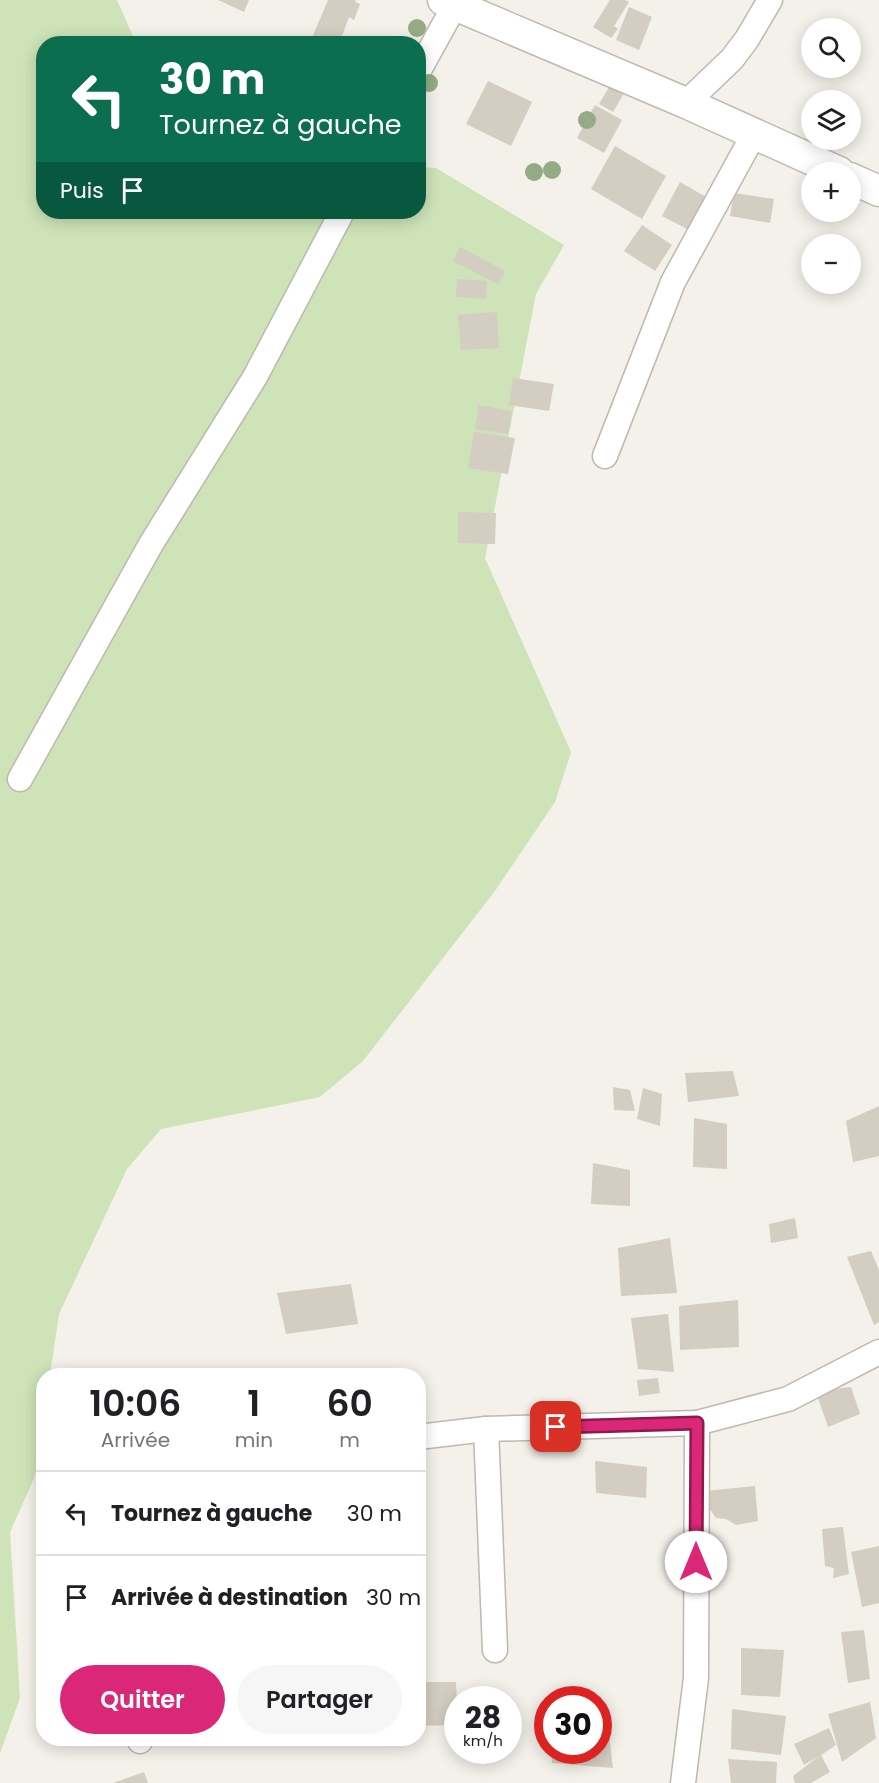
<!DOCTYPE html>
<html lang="fr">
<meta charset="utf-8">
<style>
:root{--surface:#fff;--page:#f6f6f6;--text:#202124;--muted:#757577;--line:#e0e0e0;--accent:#db2777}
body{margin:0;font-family:Poppins,sans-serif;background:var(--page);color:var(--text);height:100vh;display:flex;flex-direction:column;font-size:22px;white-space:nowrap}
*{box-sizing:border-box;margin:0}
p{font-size:20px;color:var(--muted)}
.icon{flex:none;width:33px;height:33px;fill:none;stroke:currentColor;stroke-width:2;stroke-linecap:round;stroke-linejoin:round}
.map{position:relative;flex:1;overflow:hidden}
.drawer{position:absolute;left:36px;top:1368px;width:390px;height:378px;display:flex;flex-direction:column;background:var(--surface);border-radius:24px;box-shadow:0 3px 15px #0003}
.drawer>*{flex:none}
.top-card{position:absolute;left:36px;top:36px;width:390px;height:183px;border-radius:24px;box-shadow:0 3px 15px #0003;background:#0b6e4f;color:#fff;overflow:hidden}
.fabs{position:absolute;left:801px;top:18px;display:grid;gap:12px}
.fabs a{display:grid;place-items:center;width:60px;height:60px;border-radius:50%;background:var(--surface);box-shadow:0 3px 15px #0003;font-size:30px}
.speed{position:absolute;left:444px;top:1686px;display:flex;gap:12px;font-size:30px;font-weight:700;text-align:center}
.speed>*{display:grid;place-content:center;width:78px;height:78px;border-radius:50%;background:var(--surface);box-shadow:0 3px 15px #0003;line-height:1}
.speed small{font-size:15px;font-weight:400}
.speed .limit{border:9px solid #d22;background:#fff;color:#111}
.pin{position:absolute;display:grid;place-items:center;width:51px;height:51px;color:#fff;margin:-26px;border-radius:12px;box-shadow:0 3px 9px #0006}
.me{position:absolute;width:66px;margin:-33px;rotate:0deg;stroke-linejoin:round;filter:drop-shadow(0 0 4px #0008)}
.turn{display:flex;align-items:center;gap:21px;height:126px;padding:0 24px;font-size:27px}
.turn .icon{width:78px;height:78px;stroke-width:2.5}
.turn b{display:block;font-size:42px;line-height:51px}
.then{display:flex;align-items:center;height:57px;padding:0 24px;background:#0003;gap:12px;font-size:22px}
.eta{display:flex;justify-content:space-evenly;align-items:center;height:102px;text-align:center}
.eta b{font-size:36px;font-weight:600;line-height:42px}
.cta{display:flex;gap:12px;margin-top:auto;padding:12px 24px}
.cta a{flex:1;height:69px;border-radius:36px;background:var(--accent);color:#fff;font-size:24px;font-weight:600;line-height:69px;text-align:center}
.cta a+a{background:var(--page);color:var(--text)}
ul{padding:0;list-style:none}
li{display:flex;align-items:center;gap:18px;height:84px;padding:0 24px;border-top:2px solid var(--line)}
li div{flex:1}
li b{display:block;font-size:22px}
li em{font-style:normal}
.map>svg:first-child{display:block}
.green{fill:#cee3b8}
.building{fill:#d4cdc1}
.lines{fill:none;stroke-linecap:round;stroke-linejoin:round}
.minor-casing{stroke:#beb9ae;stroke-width:27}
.tertiary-casing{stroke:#beb9ae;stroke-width:33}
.minor{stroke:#fff;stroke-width:24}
.tertiary{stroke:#fff;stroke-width:30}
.tree{fill:#95ab85}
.route-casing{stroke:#8e194d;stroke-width:15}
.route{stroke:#db2777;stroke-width:10}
</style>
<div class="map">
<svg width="879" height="1783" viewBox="0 0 879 1783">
<rect width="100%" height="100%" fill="#f3f1ea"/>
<!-- green -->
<polygon class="green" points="0,0 117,0 136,43 44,44 44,212 418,212 419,167 436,168 564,245 536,294 485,558 571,752 555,802 495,891 363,1061 320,1097 161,1129 127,1169 59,1314 50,1375 44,1376 43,1416 35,1476 10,1532 20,1698 0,1753"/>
<!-- building -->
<g class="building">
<polygon points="218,0 249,0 244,12"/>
<polygon points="328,0 356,0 355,2 360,4 354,20 349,17 339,44 325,44 312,38"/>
<polygon points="610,0 625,0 629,2 614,26 618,29 611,38 593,27"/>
<polygon points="629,7 652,17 639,50 616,40"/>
<polygon points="488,81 532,102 511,146 466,124"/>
<polygon points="612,82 626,90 613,112 599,104"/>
<polygon points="595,105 622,120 604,153 577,138"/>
<polygon points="615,146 666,176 642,219 591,189"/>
<polygon points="680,182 706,197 689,230 662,216"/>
<polygon points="734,193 774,199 770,223 730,216"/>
<polygon points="642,225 672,245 655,271 624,251"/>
<polygon points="460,247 505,271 498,284 453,261"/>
<polygon points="457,279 487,281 486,299 456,297"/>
<polygon points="497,312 499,348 461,350 458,315"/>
<polygon points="513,378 554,384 549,411 509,405"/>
<polygon points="479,405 512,411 508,434 475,429"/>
<polygon points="474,432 515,438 508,474 468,468"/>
<polygon points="458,512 496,513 495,544 458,543"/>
<polygon points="733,1071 739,1096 688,1102 685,1073"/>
<polygon points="613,1087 630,1090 635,1111 614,1110"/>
<polygon points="643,1088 662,1094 660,1126 637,1119"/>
<polygon points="879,1106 879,1156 853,1162 846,1121"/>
<polygon points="694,1118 727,1124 727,1169 693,1167"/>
<polygon points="593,1163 630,1170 630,1206 591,1204"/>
<polygon points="795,1218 798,1238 771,1243 769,1224"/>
<polygon points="670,1238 677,1293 621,1296 618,1248"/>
<polygon points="871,1251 879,1270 879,1322 874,1325 847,1257"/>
<polygon points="351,1284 358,1324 286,1334 277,1293"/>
<polygon points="738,1300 739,1347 680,1350 679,1306"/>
<polygon points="668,1314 674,1372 638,1369 631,1318"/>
<polygon points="658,1378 660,1393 639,1396 637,1380"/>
<polygon points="851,1387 860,1414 828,1427 818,1398 833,1389"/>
<polygon points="595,1461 647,1467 646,1498 596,1493"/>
<polygon points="755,1486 758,1521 736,1525 726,1519 716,1518 709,1508 705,1491"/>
<polygon points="843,1527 849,1574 833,1578 834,1568 825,1566 822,1529"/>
<polygon points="879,1546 879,1603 862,1607 851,1552"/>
<polygon points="864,1630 870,1679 848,1683 841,1632"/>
<polygon points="741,1648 784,1650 780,1697 741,1695"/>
<polygon points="418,1682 456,1682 458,1725 418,1726"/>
<polygon points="870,1702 876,1738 842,1762 828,1714"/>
<polygon points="732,1709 786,1716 781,1755 731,1749"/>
<polygon points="598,1727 608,1727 613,1768 552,1763 551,1750 598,1750"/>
<polygon points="829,1728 836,1745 821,1755 830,1772 811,1783 795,1783 793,1776 819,1756 804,1765 794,1744"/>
<polygon points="728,1759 777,1762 776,1783 731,1783"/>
<polygon points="144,1772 148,1783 113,1783"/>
</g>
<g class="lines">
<!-- minor casing -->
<g class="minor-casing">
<g id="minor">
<polyline points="418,72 455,5"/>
<polyline points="686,103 732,59 747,39 770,0"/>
<polyline points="605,456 673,282 754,134"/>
<polyline points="20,779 151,544 255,377 342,212"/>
<polyline points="486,1429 495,1650"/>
<polyline points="418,1437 486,1429 697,1423 788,1399 879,1352"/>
<polyline points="140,1738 140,1741"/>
<polyline points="683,1783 696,1678 697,1423"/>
</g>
</g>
<!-- tertiary casing -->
<g class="tertiary-casing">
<g id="tertiary">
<polyline points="443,0 686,103 839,172"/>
<polyline points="850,178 879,191"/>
</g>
</g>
<!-- minor -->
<use href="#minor" class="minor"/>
<!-- tertiary -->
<use href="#tertiary" class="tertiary"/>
</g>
<!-- trees -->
<g class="tree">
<circle cx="417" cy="28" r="9"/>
<circle cx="429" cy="83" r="9"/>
<circle cx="587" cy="120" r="9"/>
<circle cx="552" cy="170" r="9"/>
<circle cx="534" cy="172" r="9"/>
</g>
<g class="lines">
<!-- route casing -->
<g class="route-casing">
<polyline id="route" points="556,1427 697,1423 696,1562"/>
</g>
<!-- route -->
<use href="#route" class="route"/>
</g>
</svg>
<div class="fabs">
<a><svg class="icon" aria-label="search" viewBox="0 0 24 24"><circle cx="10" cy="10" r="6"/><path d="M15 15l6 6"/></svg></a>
<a><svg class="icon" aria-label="layers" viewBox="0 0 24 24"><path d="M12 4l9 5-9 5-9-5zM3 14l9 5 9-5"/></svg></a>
<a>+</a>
<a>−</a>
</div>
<div class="speed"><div>28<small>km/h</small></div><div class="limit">30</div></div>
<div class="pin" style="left:556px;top:1427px;background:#d93025"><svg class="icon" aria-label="arrive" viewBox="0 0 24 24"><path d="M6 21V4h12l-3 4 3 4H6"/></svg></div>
<svg class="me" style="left:696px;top:1562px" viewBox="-20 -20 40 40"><circle r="19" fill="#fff"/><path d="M0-13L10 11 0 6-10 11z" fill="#db2777"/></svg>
<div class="top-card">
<div class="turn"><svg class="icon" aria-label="left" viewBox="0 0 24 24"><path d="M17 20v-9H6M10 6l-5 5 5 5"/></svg><div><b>30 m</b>Tournez à gauche</div></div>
<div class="then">Puis<svg class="icon" aria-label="arrive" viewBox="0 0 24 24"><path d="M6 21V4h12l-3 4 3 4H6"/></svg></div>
</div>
<section class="drawer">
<div class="eta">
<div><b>10:06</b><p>Arrivée</p></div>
<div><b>1</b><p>min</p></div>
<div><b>60</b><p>m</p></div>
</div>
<ul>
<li><svg class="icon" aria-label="left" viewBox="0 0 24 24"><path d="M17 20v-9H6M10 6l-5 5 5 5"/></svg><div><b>Tournez à gauche</b></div><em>30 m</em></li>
<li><svg class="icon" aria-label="arrive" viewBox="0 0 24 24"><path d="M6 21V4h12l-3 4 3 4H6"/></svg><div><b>Arrivée à destination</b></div><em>30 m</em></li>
</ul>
<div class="cta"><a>Quitter</a><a>Partager</a></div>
</section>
</div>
